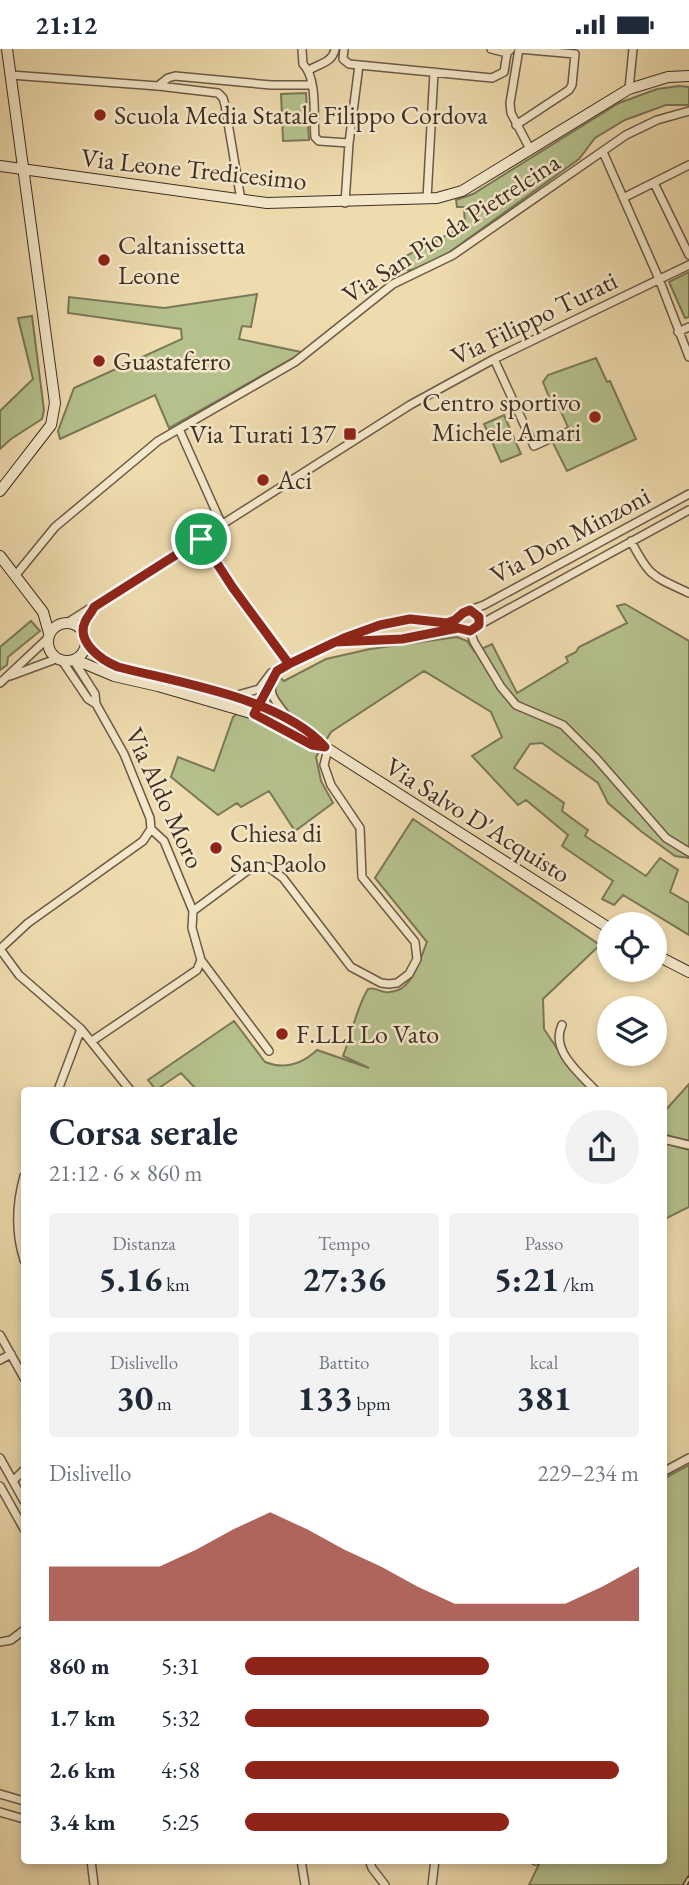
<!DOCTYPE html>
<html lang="it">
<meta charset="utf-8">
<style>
:root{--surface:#fff;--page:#f2f2f3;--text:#1f2937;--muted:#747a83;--accent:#8f2418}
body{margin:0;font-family:"EB Garamond",serif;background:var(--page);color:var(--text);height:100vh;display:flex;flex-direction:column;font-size:26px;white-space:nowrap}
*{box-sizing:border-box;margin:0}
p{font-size:23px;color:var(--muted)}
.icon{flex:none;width:38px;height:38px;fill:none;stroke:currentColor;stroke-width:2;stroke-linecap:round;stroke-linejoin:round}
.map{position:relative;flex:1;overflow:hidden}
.drawer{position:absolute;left:21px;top:1038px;width:646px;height:777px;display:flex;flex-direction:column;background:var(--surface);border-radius:7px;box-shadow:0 4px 10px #0003}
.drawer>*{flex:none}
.fabs{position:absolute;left:597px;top:863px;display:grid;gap:14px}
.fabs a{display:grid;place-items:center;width:70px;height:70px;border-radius:50%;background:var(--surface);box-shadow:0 4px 10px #0003;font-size:35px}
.pin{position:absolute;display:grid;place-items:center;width:60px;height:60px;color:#fff;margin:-30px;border:4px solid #fff;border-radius:50%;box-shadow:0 2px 7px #0007}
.round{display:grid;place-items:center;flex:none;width:74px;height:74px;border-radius:37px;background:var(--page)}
.head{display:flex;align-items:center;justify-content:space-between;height:119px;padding:0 28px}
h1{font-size:38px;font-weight:700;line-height:52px}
.metrics{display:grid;grid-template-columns:repeat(3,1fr);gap:10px;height:119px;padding:7px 28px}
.metrics div{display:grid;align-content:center;border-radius:7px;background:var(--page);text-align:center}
.metrics b{font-size:35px;font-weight:700}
.metrics small{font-size:19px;font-weight:400}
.metrics p{font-size:19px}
.chart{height:196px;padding:14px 28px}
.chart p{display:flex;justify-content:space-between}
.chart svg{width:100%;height:126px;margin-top:7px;fill:var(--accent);opacity:.7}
ul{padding:0 28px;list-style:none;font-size:23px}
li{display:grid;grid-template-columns:112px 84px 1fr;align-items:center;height:52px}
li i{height:18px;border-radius:9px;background:var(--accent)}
.status{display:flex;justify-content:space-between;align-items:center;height:49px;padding:0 35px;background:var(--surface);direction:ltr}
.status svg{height:19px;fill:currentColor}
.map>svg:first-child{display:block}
.green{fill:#b5c18c;stroke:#7a7858;stroke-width:2}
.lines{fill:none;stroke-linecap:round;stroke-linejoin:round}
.street-casing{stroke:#6c5947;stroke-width:10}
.secondary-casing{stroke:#402e25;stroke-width:12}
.street{stroke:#f4e8ca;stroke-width:7}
.secondary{stroke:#f4e8ca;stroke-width:10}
.rail-casing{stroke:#402e25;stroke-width:5}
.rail{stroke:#f4e8ca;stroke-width:2.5;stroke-dasharray:8;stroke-linecap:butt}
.route-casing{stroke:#fff;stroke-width:14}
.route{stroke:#8f2418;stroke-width:9}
.poi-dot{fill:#8f2418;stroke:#f4e8ca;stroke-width:2.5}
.labels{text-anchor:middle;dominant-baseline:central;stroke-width:5;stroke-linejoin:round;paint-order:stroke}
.poi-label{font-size:26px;fill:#402e25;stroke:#f4e8ca;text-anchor:start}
.street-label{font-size:26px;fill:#402e25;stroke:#f4e8ca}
</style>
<div class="status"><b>21:12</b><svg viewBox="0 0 49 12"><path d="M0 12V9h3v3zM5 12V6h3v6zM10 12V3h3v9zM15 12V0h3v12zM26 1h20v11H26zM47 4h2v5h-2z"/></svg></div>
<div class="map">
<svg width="689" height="1836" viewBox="0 0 689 1836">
<rect width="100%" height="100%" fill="#eedbae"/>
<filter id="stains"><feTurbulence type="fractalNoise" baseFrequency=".00286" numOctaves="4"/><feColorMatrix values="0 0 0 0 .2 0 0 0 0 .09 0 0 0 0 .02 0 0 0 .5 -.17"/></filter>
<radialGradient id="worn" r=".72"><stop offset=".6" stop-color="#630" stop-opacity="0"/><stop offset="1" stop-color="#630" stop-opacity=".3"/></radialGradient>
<path class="green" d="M 679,37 L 689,38 L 689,56 L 666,56 L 625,71 L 595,89 L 579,110 L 444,207 C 432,214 405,232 396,212 L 465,177 L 464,158 L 457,158 L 456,151 L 473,145 L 619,54 L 657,40 Z
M 306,44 L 309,91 L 283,92 L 281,45 Z
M 689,223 L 689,268 L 685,269 L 669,233 Z
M 257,245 L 251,278 L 242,277 L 239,290 L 301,303 L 300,305 L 169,379 L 155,346 L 60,390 L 58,382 L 74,339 L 182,290 L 181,280 L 68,264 L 69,248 L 164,259 Z
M 32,267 L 44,361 L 42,370 L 11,390 L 0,400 L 0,362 L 33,330 L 18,269 Z
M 596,309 L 607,333 L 610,332 L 636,390 L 567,422 L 553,394 L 566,388 L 563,381 L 568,378 L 555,349 L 549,348 L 543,333 L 548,326 Z
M 504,366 L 521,405 L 501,413 L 484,375 Z
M 625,555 L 689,592 L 689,809 L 675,807 L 642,783 L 608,754 L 598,734 L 542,694 L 530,695 L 514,719 L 564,754 L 562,762 L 588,781 L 585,787 L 646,827 L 660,809 L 678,821 L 670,843 L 689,854 L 689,886 L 623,846 L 614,856 L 602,850 L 613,832 L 562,797 L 568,786 L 526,751 L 518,756 L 472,707 L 502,688 L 491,663 L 424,622 L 331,683 L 316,708 L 321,732 L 333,754 L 295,782 L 269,742 L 241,758 L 237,754 L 218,766 L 171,728 L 178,708 L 214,722 L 233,668 L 279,628 L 284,632 L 326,610 L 370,600 L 457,588 L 467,592 L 475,603 L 492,595 L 517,644 L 568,613 L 566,608 L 576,603 L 579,598 L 627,574 L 617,557 Z
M 31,572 L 40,582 L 8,608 L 7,616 L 0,621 L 0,598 Z
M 413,770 L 600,896 L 543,950 L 544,980 L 558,1001 L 592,1041 L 197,1041 L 181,1024 L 156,1041 L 148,1031 L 234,972 L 265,1013 C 285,1021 302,1015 317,1001 L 369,1019 L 343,1007 C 352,985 356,959 368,940 C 376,938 378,942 385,943 C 412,946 419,912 427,893 L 375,829 Z
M 689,1035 L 689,1092 L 663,1085 L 663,1064 Z
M 663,1094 L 689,1101 L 689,1158 L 663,1171 Z
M 689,1416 L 689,1836 L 529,1836 L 541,1811 L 663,1811 L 663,1430 Z"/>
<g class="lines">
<g class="street-casing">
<path id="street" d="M 302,0 L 303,15 C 318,30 313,67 315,88 L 319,92 L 349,94 L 345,154
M 344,0 L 343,10 L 349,15 L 492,29 L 504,23 L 507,4
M 491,0 L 507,4 L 511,0
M 519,0 L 510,54 L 511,64 L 530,100
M 309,21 C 319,15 333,13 335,0
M 11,26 L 158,37 L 218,44 L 223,49 L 225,56 L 241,151
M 158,37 L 168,29 L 175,27 L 271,36 L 312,36
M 629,40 L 633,0
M 516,76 L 569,41 L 572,36 L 575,5 L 519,0
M 349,94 L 359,16
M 603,103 L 659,230 L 689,308
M 654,134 L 689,206
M 623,149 L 689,116
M 427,150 L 434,23
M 678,283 L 689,278
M 494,310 L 534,397 L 560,385
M 179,380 L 222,476
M 201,490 L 233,539 L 289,615
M 631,492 C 650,529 653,527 689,544
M 15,527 L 55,478 L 158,392 L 295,313 L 393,235 L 453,206 L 626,86 L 657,71 L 689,62
M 470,561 L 484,556 L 689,445
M459 572a10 10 0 1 1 20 0a10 10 0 1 1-20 0Z
M 67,574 L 410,356 L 494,310 L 689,216
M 479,576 L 689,461
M 83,582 L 85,573 L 94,558
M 470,582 L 474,593 L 501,638 L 516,656 L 563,676 L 596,709 L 666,789 L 689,803
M 340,593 L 402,590 L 453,580 L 464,580
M 74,612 L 95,645 L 96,655 L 124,705 L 150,769 L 151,780 L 164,792 L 193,862 L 192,879 L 201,911 L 269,1002
M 63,613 L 88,650 L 96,655
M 277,622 C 266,644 272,648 286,666
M 10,627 L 56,610
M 0,634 L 47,590
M 234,647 L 259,640 L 271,624 L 344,589 L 380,576 L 410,570 L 447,574 L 460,568
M 257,656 L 270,638
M 193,862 L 247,822 L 258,817 L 268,818 L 283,829 L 351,918 L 381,934 L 389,935 L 397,934 L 409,925 L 417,910 L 415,893 L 362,828 L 360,779 L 331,736 L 324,716 L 328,700
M 0,900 L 28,874 L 143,792 L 151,780
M 0,900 L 19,926 L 81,980 L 130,1041
M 562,976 C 550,1001 579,1024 595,1041
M 92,992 L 197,921 L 201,911
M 58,1041 L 81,980
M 663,1090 L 689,1096
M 24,1127 C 16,1156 15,1183 24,1211
M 0,1286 L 24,1329
M 0,1311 L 11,1305
M 0,1409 L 24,1452
M 663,1423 L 689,1409
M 13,1432 L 24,1421
M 0,1437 L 24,1480
M 0,1593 L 11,1591 L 24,1581
M 0,1745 L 24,1752
M 0,1763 L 24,1770
M 91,1811 L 94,1836
M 301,1811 L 305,1836
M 369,1811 L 372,1819 L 385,1836
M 534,1811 L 536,1812
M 432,1836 L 435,1811"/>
</g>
<g class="secondary-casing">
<path id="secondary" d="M 0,117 L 267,154 L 437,149 L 462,142 L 629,40 L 668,28 L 689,27
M 0,442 L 51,376 L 55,354 L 7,0
M 0,507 L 43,563 L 49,584
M48 593a19 19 0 1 1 38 0a19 19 0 1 1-38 0Z
M 86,594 L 98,607 L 109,614 C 177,640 274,641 325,698 L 609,879
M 76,611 L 114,627 L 158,637 L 254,665 L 312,696 L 325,698
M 654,905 L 689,923"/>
</g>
<use href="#street" class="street"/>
<use href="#secondary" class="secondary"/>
<g class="rail-casing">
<path id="rail" d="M 685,1836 L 689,1829"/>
</g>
<use href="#rail" class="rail"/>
</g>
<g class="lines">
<g class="route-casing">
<path id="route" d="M 201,490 L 94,558 C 92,563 87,568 85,573 C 76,593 101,611 118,618 C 180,634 281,649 325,698 L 312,696 L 254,665 L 277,622 L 289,615 L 344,589 L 380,576 L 410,570 L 447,574 L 455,571 L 463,564 L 470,561 L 479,568 L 479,576 L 470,582 L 458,579 L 402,590 L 335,593 L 289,615 L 233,539 L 201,490"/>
</g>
<use href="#route" class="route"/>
</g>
<g class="poi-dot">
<circle cx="100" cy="66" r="7"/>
<circle cx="104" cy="211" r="7"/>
<circle cx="99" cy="312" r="7"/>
<circle cx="595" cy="368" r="7"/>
<rect x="343" y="378" width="14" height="14" rx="3.5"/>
<circle cx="263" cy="431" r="7"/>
<circle cx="216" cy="799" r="7"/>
<circle cx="282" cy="985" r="7"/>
</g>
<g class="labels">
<g class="poi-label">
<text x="114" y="66">Scuola Media Statale Filippo Cordova</text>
<text x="118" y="196">Caltanissetta<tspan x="118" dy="30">Leone</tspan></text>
<text x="113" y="312">Guastaferro</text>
<text x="581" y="353" text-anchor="end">Centro sportivo<tspan x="581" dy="30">Michele Amari</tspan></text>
<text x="336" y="385" text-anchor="end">Via Turati 137</text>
<text x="277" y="431">Aci</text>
<text x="230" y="784">Chiesa di<tspan x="230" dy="30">San Paolo</tspan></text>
<text x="296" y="985">F.LLI Lo Vato</text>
</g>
<g class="street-label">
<text transform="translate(194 120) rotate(6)">Via Leone Tredicesimo</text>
<text transform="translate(451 179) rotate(-33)">Via San Pio da Pietrelcina</text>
<text transform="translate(534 269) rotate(-26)">Via Filippo Turati</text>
<text transform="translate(570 486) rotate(-28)">Via Don Minzoni</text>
<text transform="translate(165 749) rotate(65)">Via Aldo Moro</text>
<text transform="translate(478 771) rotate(32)">Via Salvo D'Acquisto</text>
</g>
</g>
<rect width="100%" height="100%" filter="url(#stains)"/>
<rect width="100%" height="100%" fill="url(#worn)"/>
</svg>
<div class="fabs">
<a><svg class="icon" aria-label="locate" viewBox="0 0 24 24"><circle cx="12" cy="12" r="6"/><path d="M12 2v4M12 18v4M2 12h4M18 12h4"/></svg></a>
<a><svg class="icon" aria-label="layers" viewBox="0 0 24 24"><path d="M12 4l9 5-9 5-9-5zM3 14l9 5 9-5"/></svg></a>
</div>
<div class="pin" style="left:201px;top:490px;background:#1e9e55"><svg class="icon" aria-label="arrive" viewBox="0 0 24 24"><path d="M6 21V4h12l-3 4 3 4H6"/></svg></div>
<section class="drawer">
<div class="head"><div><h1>Corsa serale</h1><p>21:12 · 6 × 860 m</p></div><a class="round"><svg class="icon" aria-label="share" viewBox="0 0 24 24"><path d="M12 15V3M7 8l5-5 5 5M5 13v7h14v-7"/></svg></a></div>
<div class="metrics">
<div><p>Distanza</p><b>5.16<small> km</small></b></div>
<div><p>Tempo</p><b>27:36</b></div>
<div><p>Passo</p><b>5:21<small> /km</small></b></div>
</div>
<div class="metrics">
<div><p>Dislivello</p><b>30<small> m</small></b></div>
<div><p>Battito</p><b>133<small> bpm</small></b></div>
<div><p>kcal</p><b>381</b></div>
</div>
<div class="chart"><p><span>Dislivello</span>229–234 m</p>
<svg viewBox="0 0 160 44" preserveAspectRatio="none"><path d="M0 44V25L10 25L20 25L30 25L40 19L50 12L60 6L70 12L80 19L90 25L100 32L110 38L120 38L130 38L140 38L150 32L160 25V44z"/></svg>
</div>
<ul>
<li><b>860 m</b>5:31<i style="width:62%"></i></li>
<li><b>1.7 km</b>5:32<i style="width:62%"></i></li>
<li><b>2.6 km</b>4:58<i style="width:95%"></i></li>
<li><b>3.4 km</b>5:25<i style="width:67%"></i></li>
</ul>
</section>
</div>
